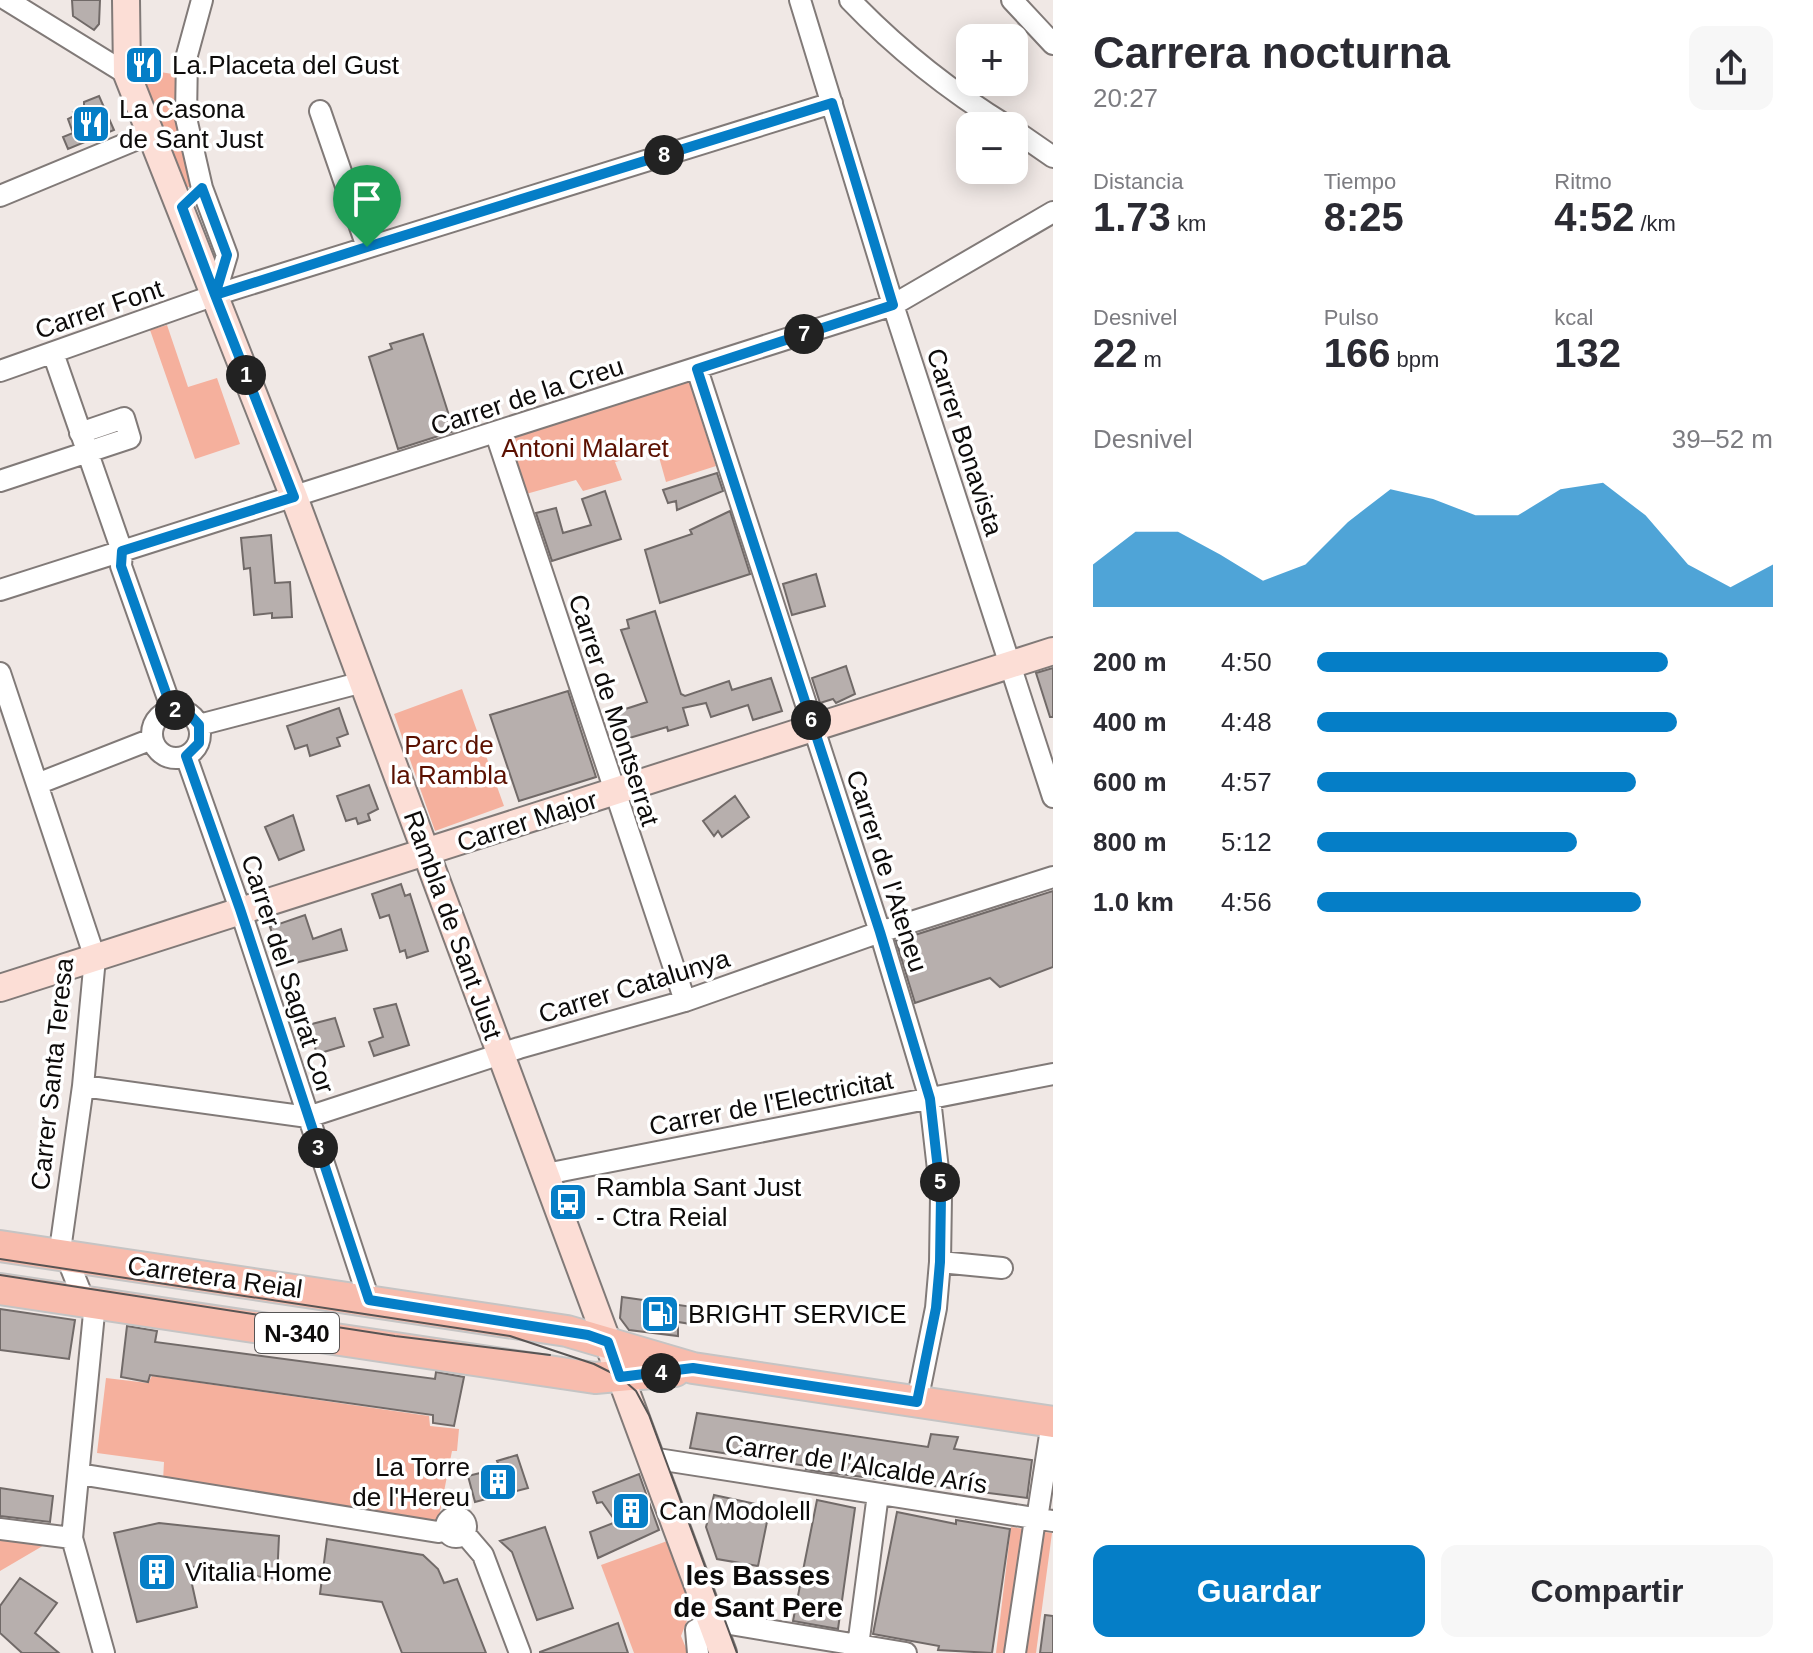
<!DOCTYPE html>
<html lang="es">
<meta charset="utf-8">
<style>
:root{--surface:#fff;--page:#f7f7f7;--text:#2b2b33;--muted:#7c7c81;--accent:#057ec7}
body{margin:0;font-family:Helvetica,sans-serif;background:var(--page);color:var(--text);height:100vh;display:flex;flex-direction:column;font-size:30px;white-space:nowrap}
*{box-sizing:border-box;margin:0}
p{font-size:26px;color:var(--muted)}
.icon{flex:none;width:44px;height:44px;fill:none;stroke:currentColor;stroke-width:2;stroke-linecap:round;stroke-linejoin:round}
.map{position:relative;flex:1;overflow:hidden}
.side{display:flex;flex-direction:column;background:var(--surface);width:760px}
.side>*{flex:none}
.tools{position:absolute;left:956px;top:24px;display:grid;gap:16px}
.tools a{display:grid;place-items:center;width:72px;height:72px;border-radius:16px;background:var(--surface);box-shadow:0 4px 20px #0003;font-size:40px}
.pin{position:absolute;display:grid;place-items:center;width:68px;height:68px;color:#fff;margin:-82px -34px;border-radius:50% 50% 50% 0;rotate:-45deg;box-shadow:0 0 8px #0007}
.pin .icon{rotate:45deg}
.km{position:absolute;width:40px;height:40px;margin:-20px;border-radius:50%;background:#222;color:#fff;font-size:22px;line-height:40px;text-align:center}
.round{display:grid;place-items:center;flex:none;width:84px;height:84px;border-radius:16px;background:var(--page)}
.headline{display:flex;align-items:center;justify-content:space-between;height:136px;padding:0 40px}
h1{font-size:44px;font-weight:600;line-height:60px}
.figures{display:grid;grid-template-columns:repeat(3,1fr);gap:12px;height:136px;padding:8px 40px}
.figures div{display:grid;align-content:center}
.figures b{font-size:40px;font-weight:600}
.figures small{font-size:22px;font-weight:400}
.figures p{font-size:22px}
.chart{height:224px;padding:16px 40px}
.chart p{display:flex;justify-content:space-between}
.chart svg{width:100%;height:144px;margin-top:8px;fill:var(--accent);opacity:.7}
.button{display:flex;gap:16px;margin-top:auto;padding:16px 40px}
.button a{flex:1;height:92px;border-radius:16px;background:var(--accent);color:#fff;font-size:32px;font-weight:600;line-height:92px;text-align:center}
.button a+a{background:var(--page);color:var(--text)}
ul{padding:0 40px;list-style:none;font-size:26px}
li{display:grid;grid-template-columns:128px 96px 1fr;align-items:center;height:60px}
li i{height:20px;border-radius:10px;background:var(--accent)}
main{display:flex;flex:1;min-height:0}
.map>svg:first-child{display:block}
.green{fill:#f5b09d}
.building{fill:#b7afad;stroke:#716a68;stroke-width:2}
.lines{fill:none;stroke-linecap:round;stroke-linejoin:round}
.street-casing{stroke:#817a78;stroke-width:24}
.secondary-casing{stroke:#817a78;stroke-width:30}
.primary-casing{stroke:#c5c4c4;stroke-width:34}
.street{stroke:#fff;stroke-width:20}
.secondary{stroke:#fcded6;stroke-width:26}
.primary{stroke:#f8bcad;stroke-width:30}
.tram{stroke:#585453;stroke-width:2}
.route-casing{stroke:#fff;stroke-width:16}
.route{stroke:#057ec7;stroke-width:10}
.labels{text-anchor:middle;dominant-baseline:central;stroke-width:7;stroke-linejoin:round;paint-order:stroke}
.shield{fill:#fff;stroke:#565454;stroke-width:2}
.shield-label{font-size:24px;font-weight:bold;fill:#0d0b0a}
.poi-label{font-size:26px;fill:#0d0b0a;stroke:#fff;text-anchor:start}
.street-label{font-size:26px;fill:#0d0b0a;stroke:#fff}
.park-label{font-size:26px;fill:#5b1000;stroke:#fff}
.neighbourhood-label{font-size:28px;font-weight:bold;fill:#0d0b0a;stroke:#fff}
</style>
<main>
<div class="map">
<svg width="1053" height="1653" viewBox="0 0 1053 1653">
<rect width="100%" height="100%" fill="#f0e8e5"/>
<path class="green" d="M 135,68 L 179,75 L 194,185 L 181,190 Z
M 167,325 L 188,387 L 217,378 L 240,444 L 195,459 L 150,330 Z
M 689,381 L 716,466 L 666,482 L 657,450 L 615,462 L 622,480 L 583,491 L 576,480 L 526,494 L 505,439 Z
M 462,689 L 504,806 L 435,831 L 394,714 Z
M 152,1376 L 429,1416 L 430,1426 L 459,1429 L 457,1451 L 452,1451 L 438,1522 L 163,1481 L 164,1462 L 97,1453 L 106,1378 L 148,1383 Z
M 1011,1527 L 1052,1533 L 1036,1653 L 996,1653 Z
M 0,1537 L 46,1544 L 0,1571 Z
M 670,1540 L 693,1605 L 681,1636 L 688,1653 L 634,1653 L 601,1565 Z"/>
<path class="building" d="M 72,0 L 100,0 L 99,24 L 94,30 L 73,16 Z
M 99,96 L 114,130 L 68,149 L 63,137 L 73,133 L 68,119 L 74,116 L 73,112 L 84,107 L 84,102 Z
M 423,334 L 454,431 L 398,449 L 369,357 L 392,349 L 390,344 Z
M 717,473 L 723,491 L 677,510 L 676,501 L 668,503 L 663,490 Z
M 605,491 L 621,539 L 552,561 L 536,513 L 556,508 L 563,533 L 591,525 L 582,499 Z
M 730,511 L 750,574 L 660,603 L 645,550 L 692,534 L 690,530 Z
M 271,535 L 275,583 L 290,582 L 292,617 L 272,618 L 272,613 L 254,615 L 250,568 L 244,569 L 241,538 Z
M 816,574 L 825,606 L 792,615 L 783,584 Z
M 655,611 L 681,694 L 685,696 L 729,681 L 732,690 L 771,678 L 782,711 L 753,720 L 748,705 L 711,717 L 706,703 L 683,708 L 688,725 L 668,731 L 667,727 L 619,741 L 610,714 L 647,702 L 621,630 L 629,628 L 627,620 Z
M 846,666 L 855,694 L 836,703 L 833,699 L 820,703 L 812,678 Z
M 1053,668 L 1053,717 L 1050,717 L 1036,673 Z
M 568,691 L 596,777 L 519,801 L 490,715 Z
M 339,708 L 348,734 L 337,738 L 340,746 L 310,756 L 307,745 L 295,749 L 287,726 Z
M 369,785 L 378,809 L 368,814 L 370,820 L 358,824 L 356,818 L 346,821 L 337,796 Z
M 735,796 L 749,817 L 722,837 L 718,831 L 714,836 L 703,821 Z
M 293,815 L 304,850 L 279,860 L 265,827 Z
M 401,884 L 405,896 L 410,894 L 428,951 L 407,958 L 405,950 L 400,952 L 389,915 L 380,918 L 372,894 Z
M 1053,891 L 1053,967 L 1000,987 L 990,978 L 915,1003 L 896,941 Z
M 305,915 L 313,939 L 341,929 L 347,950 L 283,966 L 270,927 Z
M 396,1004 L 409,1045 L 374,1056 L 369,1042 L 383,1037 L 374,1009 Z
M 335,1018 L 344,1046 L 317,1054 L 308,1025 Z
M 622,1297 L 700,1308 L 697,1325 L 678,1322 L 678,1336 L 629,1330 L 620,1318 Z
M 0,1309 L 75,1320 L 69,1359 L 0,1350 Z
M 127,1326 L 157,1331 L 155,1342 L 435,1379 L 436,1372 L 464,1377 L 454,1426 L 433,1423 L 433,1415 L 150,1375 L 148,1382 L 121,1377 Z
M 697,1413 L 928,1447 L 931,1434 L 958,1437 L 954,1449 L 1032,1460 L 1027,1498 L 816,1471 L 806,1469 L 807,1466 L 690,1448 Z
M 517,1455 L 528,1488 L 475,1502 L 468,1476 L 500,1468 L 497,1461 Z
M 639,1474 L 659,1530 L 598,1558 L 590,1532 L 616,1522 L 602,1502 L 597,1503 L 593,1492 Z
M 0,1488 L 53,1496 L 50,1522 L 0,1516 Z
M 714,1495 L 770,1507 L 758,1566 L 717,1559 L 706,1527 Z
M 817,1500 L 855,1508 L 838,1629 L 793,1621 Z
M 897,1512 L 956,1524 L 956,1520 L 1010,1529 L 992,1653 L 938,1650 L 939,1646 L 873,1634 Z
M 159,1523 L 279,1536 L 277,1579 L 188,1566 L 197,1607 L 137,1622 L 114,1533 Z
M 545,1527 L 573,1608 L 537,1620 L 512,1552 L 500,1541 Z
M 327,1539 L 423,1555 L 438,1569 L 444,1583 L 457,1579 L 486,1653 L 402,1653 L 382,1602 L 320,1594 Z
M 20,1578 L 57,1603 L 35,1633 L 59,1653 L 22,1653 L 0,1633 L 0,1606 Z
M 1045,1615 L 1053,1616 L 1053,1653 L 1040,1653 Z
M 618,1623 L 628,1653 L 540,1653 L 540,1652 Z"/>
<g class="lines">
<g class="street-casing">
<path id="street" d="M 7,0 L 127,74
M 202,0 L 187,55 L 186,118 L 202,188 L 227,255 L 215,295
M 800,0 L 895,311 L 1053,797
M 850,0 C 896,48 950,91 1007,126
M 1012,0 L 1053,44
M 320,111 L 367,247
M 1014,130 L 1053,157
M 0,196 L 152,133
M 53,353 L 122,551 L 121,566 L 172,710
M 697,369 L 880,932 L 930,1099 L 941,1196 L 940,1262 L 936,1308 L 917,1402
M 0,371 L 215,295 L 832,103
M 496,434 L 685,1001
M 0,481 L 130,438 L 124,418 L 80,433
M 0,590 L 893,305 L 1053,212
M 0,673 L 95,958 L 83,1086 L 61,1243 L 81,1293 L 95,1303 L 72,1538 L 104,1653
M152 734a24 24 0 1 1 48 0a24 24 0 1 1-48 0Z
M 199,725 L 363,682
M 186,756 L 240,909 L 369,1300
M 37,784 L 152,739
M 83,1086 L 308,1117 L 519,1048 L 685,1001 L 880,932 L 1053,877
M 546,1174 L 1053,1074
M 940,1262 L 1002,1268
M 651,1458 L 1053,1521
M 79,1474 L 438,1532 L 446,1530
M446 1527a10 10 0 1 1 20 0a10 10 0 1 1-20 0Z
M 1037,1519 L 1052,1422
M 0,1529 L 72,1538
M 465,1534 L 483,1555 L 520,1653
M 858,1646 L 878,1494
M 698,1653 L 696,1630 L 712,1621 L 906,1653
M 1015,1653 L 1035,1519"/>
</g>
<g class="secondary-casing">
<path id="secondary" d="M 126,0 L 127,74 L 294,497 L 723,1653
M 0,988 L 1053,651"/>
</g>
<g class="primary-casing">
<path id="primary" d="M 0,1246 L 567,1331 L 693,1368 L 1053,1422
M 0,1289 L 595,1378 L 675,1371"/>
</g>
<use href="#street" class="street"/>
<use href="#secondary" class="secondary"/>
<use href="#primary" class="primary"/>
<path class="tram" d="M 0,1259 L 510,1336 L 594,1364 L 620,1377 L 636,1391 L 649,1415 L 737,1653
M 0,1275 L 395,1336 L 550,1355"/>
</g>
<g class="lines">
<g class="route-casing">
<path id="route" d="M 367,247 L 215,295 L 182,207 L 202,188 L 227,255 L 215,295 L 294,497 L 122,551 L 121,566 L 172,710 L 188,713 L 199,725 L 199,743 L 186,756 L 240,909 L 369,1300 L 588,1335 L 608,1342 L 620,1377 L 693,1368 L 917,1402 L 936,1308 L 940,1262 L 941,1196 L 930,1099 L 880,932 L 697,369 L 893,305 L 832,103 L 367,247"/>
</g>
<use href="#route" class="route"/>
</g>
<defs>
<g id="restaurant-square" transform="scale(2)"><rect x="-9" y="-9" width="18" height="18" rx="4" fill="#057ec7" stroke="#fff"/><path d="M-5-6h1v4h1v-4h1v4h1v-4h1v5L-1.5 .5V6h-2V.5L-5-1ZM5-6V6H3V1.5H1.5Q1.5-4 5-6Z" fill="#fff"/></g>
<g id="bus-square" transform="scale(2)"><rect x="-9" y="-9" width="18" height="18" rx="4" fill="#057ec7" stroke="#fff"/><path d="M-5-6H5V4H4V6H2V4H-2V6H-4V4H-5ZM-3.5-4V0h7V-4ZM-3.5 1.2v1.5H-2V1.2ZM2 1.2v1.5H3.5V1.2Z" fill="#fff"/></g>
<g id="fuel-square" transform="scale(2)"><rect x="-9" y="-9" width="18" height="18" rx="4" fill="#057ec7" stroke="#fff"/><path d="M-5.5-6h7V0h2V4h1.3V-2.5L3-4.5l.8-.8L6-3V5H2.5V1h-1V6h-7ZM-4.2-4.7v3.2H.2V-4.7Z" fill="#fff"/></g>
<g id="building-square" transform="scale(2)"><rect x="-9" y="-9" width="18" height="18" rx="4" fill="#057ec7" stroke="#fff"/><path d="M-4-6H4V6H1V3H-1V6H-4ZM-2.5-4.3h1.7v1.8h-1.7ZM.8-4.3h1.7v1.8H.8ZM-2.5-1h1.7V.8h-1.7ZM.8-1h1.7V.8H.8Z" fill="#fff"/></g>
</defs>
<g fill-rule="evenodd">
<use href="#restaurant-square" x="144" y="65"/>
<use href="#restaurant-square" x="91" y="124"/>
<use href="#bus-square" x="568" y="1202"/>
<use href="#fuel-square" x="660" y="1314"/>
<use href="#building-square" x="498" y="1482"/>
<use href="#building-square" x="631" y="1511"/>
<use href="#building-square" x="157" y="1572"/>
</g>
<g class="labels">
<rect class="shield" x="255" y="1313" width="84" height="40" rx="6"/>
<g class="shield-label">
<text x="297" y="1333">N-340</text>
</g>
<g class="poi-label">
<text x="172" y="65">La.Placeta del Gust</text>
<text x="119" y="109">La Casona<tspan x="119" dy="30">de Sant Just</tspan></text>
<text x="596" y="1187">Rambla Sant Just<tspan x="596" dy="30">- Ctra Reial</tspan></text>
<text x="688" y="1314">BRIGHT SERVICE</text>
<text x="470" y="1467" text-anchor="end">La Torre<tspan x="470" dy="30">de l'Hereu</tspan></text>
<text x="659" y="1511">Can Modolell</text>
<text x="185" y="1572">Vitalia Home</text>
</g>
<g class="street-label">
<text transform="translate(99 309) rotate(-19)">Carrer Font</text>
<text transform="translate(527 396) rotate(-18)">Carrer de la Creu</text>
<text transform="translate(965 442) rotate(72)">Carrer Bonavista</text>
<text transform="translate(614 710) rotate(72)">Carrer de Montserrat</text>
<text transform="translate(527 821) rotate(-18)">Carrer Major</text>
<text transform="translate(887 871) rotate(72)">Carrer de l'Ateneu</text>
<text transform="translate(453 925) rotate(70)">Rambla de Sant Just</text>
<text transform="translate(288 974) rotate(72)">Carrer del Sagrat Cor</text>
<text transform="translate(634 986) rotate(-17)">Carrer Catalunya</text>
<text transform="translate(52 1074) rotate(-84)">Carrer Santa Teresa</text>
<text transform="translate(771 1103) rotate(-11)">Carrer de l'Electricitat</text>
<text transform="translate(215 1277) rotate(8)">Carretera Reial</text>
<text transform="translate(856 1464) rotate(9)">Carrer de l'Alcalde Arís</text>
</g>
<g class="park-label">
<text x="585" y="448">Antoni Malaret</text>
<text x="449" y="745">Parc de<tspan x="449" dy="30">la Rambla</tspan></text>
</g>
<g class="neighbourhood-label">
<text x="758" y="1575">les Basses<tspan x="758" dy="32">de Sant Pere</tspan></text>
</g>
</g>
</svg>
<div class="tools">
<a>+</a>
<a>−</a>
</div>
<div class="pin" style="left:367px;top:247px;background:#1e9e55"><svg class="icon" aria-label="arrive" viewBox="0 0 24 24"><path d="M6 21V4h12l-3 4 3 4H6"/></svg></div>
<b class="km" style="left:246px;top:375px">1</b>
<b class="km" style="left:175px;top:710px">2</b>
<b class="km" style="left:318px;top:1148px">3</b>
<b class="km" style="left:661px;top:1373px">4</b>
<b class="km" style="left:940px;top:1182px">5</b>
<b class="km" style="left:811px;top:720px">6</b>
<b class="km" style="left:804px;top:334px">7</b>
<b class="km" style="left:664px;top:155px">8</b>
</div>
<section class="side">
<div class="headline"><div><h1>Carrera nocturna</h1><p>20:27</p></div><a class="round"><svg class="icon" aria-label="share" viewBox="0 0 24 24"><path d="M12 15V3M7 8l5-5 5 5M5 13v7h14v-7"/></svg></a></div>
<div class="figures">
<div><p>Distancia</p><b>1.73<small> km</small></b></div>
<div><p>Tiempo</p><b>8:25</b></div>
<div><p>Ritmo</p><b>4:52<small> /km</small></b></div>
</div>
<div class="figures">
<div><p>Desnivel</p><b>22<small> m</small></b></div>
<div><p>Pulso</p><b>166<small> bpm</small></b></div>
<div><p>kcal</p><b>132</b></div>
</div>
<div class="chart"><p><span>Desnivel</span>39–52 m</p>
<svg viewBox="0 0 160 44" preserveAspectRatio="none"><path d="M0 44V31L10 21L20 21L30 28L40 36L50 31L60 18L70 8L80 11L90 16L100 16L110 8L120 6L130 16L140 31L150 38L160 31V44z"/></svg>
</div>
<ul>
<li><b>200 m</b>4:50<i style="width:77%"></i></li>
<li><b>400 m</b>4:48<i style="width:79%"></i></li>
<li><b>600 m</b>4:57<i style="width:70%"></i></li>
<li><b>800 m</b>5:12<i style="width:57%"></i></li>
<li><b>1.0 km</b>4:56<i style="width:71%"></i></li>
</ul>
<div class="button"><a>Guardar</a><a>Compartir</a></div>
</section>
</main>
